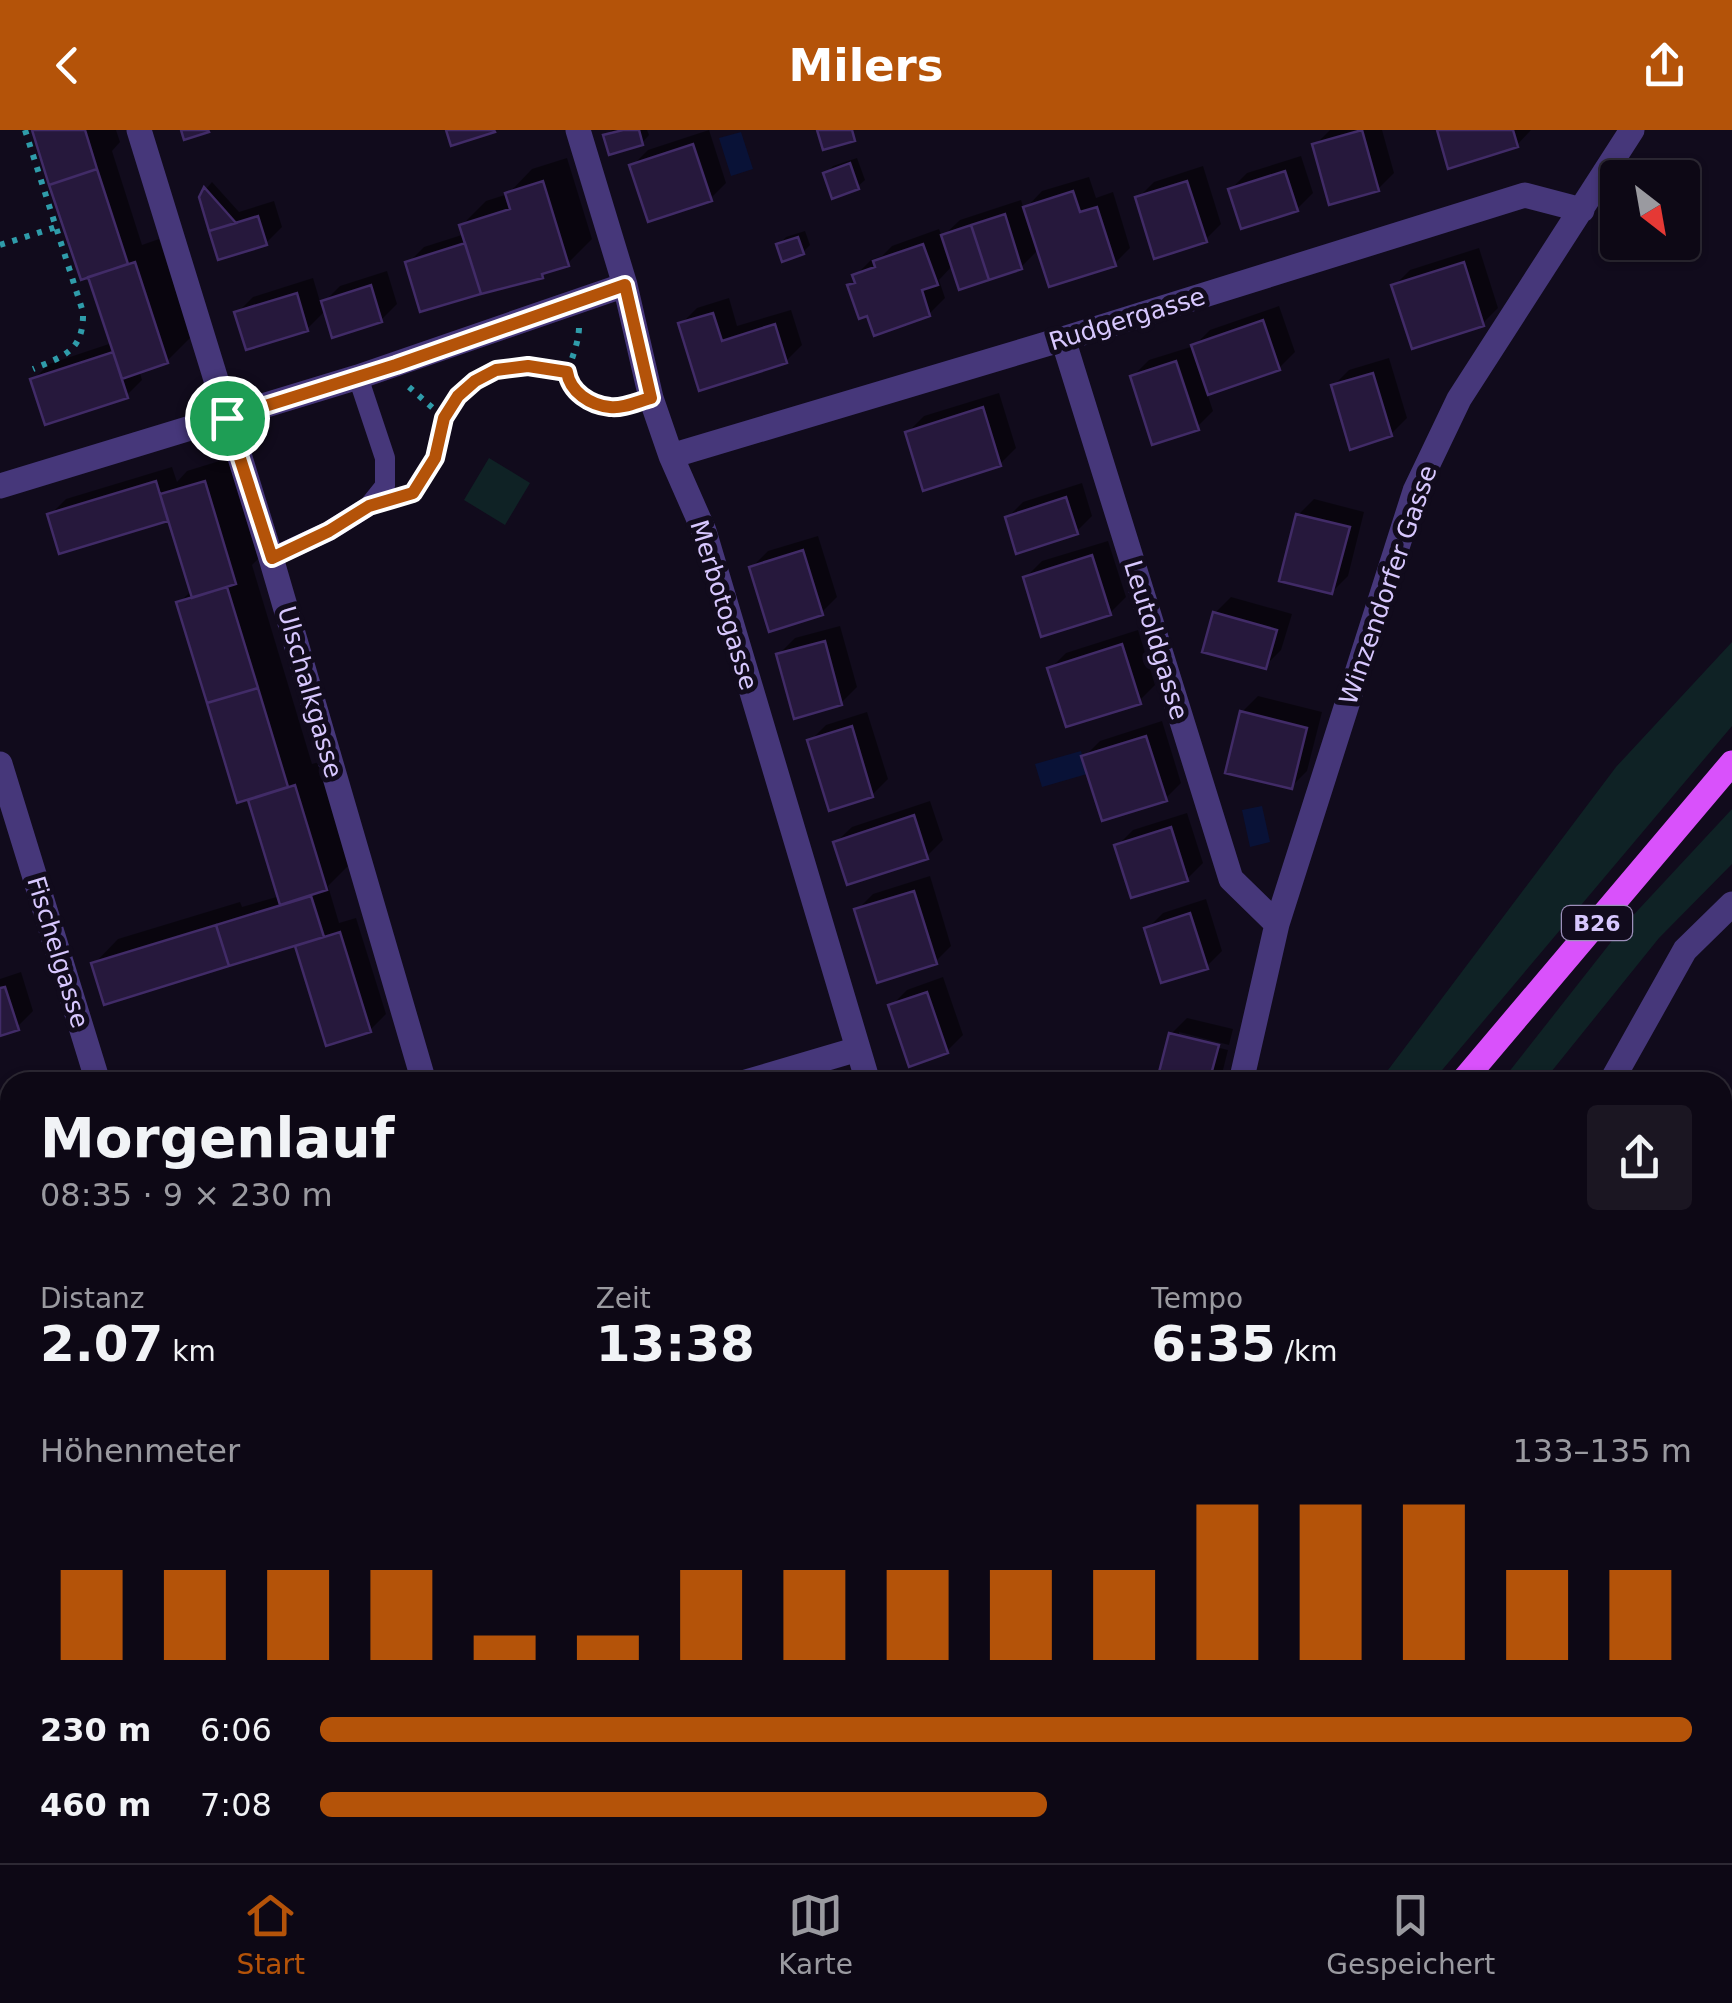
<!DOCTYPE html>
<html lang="de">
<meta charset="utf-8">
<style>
:root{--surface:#0d0815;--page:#1b1622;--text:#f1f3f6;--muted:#9a9aa0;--line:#2d2934;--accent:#b45309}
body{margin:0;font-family:"DejaVu Sans",sans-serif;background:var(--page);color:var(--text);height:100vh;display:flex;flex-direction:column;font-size:38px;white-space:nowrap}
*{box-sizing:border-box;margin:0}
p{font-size:32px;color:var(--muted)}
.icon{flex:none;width:55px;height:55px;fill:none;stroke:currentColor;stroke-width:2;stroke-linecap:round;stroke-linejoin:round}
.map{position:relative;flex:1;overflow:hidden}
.side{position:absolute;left:0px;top:942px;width:1732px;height:792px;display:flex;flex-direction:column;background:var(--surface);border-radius:30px 30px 0 0;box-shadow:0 2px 8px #0004,0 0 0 2px var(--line)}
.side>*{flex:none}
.needle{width:65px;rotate:149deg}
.buttons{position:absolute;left:1600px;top:30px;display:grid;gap:20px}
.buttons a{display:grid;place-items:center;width:100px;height:100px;border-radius:10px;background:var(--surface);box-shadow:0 2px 8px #0004,0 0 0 2px var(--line);font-size:50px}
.pin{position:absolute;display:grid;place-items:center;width:85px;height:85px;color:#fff;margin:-42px;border:5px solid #fff;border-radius:50%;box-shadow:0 2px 10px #0007}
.round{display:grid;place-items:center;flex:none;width:105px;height:105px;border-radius:10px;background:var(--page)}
.overview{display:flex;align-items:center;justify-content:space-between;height:170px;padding:0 40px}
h1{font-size:55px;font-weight:700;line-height:75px}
.stats{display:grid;grid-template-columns:repeat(3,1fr);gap:15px;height:170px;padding:10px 40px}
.stats div{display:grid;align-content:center}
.stats b{font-size:50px;font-weight:700}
.stats small{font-size:28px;font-weight:400}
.stats p{font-size:28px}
.chart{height:280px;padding:20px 40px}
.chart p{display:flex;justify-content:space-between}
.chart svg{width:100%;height:180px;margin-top:10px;stroke:var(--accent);stroke-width:6}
ul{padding:0 40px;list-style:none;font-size:32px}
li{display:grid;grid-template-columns:160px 120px 1fr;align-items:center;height:75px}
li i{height:25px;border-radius:12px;background:var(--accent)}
header{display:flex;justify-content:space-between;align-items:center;height:130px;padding:0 40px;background:var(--accent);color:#fff;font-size:45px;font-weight:700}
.tab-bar{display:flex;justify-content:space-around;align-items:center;height:140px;border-top:2px solid var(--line);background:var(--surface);font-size:28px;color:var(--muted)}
.tab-bar a{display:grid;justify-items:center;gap:5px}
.tab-bar .on{color:var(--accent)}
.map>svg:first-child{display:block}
.green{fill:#0f2225}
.water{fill:#091237}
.shadow{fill:#0007}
.building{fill:#26183c;stroke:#412b67;stroke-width:2.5}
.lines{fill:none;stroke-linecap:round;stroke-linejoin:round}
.path{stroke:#2f9caa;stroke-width:6;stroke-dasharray:5 8;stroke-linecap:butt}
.service{stroke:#46377a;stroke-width:20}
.minor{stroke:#46377a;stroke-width:25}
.primary{stroke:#d951fb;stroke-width:25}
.route-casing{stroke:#fff;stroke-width:20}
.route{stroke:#b45309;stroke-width:12}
.labels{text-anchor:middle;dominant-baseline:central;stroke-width:10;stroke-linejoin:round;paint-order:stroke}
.shield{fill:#110b1c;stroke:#9c8fba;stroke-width:2.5}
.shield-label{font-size:22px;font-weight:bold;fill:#d7c7fe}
.street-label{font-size:25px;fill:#d7c7fe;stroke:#110b1c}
</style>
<header><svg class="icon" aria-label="back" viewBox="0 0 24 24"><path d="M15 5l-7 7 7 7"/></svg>Milers<svg class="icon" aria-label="share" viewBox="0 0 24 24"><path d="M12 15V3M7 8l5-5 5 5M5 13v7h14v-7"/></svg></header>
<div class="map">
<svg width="1732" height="1733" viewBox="0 0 1732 1733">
<rect width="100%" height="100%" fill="#110b1c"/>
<path class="green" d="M 489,328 L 530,353 L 505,395 L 464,370 Z
M 1732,512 L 1732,596 L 1432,952 L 1379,952 L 1616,637 Z
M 1732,679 L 1732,734 L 1659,808 L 1543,952 L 1501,952 L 1626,793 Z
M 843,1725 L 898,1725 L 892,1733 L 836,1733 Z
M 952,1725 L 1094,1725 L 1087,1733 L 946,1733 Z"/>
<path class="water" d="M 741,2 L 753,39 L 731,46 L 719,8 Z
M 1081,621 L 1087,644 L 1042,657 L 1035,634 Z
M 1262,676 L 1270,712 L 1250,717 L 1242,680 Z"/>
<path class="shadow" d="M 34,0 L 116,0 L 120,12 L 112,21 L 142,115 L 159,109 L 191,207 L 167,231 L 139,240 L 142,250 L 126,266 L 33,250 L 49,234 L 112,213 Z
M 612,0 L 647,0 L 649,5 L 642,13 L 606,6 Z
M 709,0 L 726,53 L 710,69 L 632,36 L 648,20 Z
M 1330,0 L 1382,0 L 1394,43 L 1378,59 L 1315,15 Z
M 1439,0 L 1531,0 L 1517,15 Z
M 1301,26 L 1313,63 L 1297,79 L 1231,59 L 1247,43 Z
M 567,28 L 592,109 L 568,133 L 547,140 L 541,146 L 408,133 L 424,117 L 465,104 L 462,95 L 486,71 L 508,64 L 532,39 Z
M 857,28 L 865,50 L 857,57 L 826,43 L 833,36 Z
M 1203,36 L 1221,94 L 1205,110 L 1138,68 L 1154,52 Z
M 1089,47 L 1096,68 L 1113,62 L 1130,118 L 1114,134 L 1039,119 L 1021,137 L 953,135 L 939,150 L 945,168 L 929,184 L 868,183 L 850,156 L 856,149 L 855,146 L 871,130 L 882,126 L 892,116 L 939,99 L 942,107 L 960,90 L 1021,70 L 1024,80 L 1042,61 Z
M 212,52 L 239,82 L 274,71 L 282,97 L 266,113 L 220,127 L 206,59 Z
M 805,101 L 810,115 L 803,122 L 779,115 L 786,107 Z
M 1479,118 L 1498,178 L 1482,194 L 1394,156 L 1410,140 Z
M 387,141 L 397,174 L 381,190 L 326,180 L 307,199 L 237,183 L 253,167 L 313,148 L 321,175 L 340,156 Z
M 729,168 L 737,196 L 791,180 L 802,215 L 786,231 L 700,258 L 681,194 L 697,178 Z
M 1279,176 L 1295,222 L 1279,238 L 1207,263 L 1213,281 L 1197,297 L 1133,246 L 1149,230 L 1194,216 L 1210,200 Z
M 1389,228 L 1407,288 L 1391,304 L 1333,256 L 1349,240 Z
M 999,263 L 1016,318 L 1000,334 L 908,302 L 924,286 Z
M 229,328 L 259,428 L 252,435 L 312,634 L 319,632 L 350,734 L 328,756 L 339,793 L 356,788 L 386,884 L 370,900 L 327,913 L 297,813 L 94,834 L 118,809 L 240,772 L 242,777 L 280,766 L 249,667 L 179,473 L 192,460 L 170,386 L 167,388 L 50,385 L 66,369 L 172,337 L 177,352 L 187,341 Z
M 1082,353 L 1092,386 L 1076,402 L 1007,388 L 1023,372 Z
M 1314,369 L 1364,382 L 1348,446 L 1332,462 L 1298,385 Z
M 818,406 L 837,467 L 821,483 L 752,437 L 768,421 Z
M 1108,411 L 1126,467 L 1110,483 L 1026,447 L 1042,431 Z
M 1231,467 L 1292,484 L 1281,520 L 1265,536 L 1215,483 Z
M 840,496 L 857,557 L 841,573 L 779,524 L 795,508 Z
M 1138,500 L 1155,555 L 1139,571 L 1050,539 L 1066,523 Z
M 1258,566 L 1322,582 L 1307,641 L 1291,657 L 1242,582 Z
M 867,582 L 888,649 L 872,665 L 810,611 L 826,595 Z
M 1162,591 L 1181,653 L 1165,669 L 1084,627 L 1100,611 Z
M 930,671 L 943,710 L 927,726 L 836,712 L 852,697 Z
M 1187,683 L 1203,733 L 1187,749 L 1117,716 L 1133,700 Z
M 930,746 L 951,816 L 935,832 L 857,780 L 873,764 Z
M 1206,769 L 1222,821 L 1206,837 L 1147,799 L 1163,783 Z
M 21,842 L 33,881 L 17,897 L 0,903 L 0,849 Z
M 943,847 L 963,905 L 947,921 L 891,876 L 907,860 Z
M 1187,888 L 1233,899 L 1229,915 L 1179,902 L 1179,908 L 1228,920 L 1222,944 L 1213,952 L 1176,952 L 1160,949 L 1171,904 Z
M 968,942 L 972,952 L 936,952 Z
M 1732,1144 L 1732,1335 L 1722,1354 L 1722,1163 Z
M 10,1396 L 10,1519 L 0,1522 L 0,1399 Z
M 1729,1539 L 1732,1539 L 1732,1733 L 1699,1733 L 1698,1725 L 1679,1725 L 1722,1725 L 1722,1546 Z
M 69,1725 L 111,1725 L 114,1733 L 60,1733 Z
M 242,1725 L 307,1725 L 309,1733 L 245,1733 Z
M 395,1725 L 447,1725 L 449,1733 L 387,1733 Z
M 565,1725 L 647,1725 L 639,1733 L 557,1733 Z
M 1169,1725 L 1251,1725 L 1256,1729 L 1252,1733 L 1161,1733 Z
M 1282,1725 L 1306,1725 L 1315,1733 L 1274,1733 Z
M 1429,1725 L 1496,1725 L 1492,1729 L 1495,1733 L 1425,1733 Z
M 1624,1725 L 1669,1725 L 1678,1733 L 1617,1733 Z"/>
<path class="building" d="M 32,0 L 85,0 L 97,39 L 49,55 Z
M 181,0 L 208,0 L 209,2 L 184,10 Z
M 446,0 L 494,0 L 495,2 L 451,16 Z
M 623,0 L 639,0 L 643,15 L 609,25 L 603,5 Z
M 817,0 L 852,0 L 855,11 L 823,20 Z
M 1362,0 L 1379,61 L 1329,75 L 1312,14 Z
M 1437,0 L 1513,0 L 1518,17 L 1448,39 Z
M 693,14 L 712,71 L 648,92 L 629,35 Z
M 850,33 L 859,59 L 832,69 L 823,43 Z
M 97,39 L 128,134 L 81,150 L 49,55 Z
M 1285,41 L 1298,81 L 1241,99 L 1228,59 Z
M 543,51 L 569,136 L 542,144 L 543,148 L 481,164 L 459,95 L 510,79 L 505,63 Z
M 1187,51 L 1207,112 L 1154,129 L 1135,67 Z
M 204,57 L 236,93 L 209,101 L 199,67 Z
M 1073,61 L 1080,82 L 1097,77 L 1116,136 L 1049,157 L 1023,77 Z
M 1005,84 L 1022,139 L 989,150 L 971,95 Z
M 258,86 L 267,115 L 218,130 L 209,101 Z
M 971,95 L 989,150 L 959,160 L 941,105 Z
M 798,107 L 804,124 L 782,132 L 776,114 Z
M 465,113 L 481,164 L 420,182 L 405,132 Z
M 923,114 L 938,155 L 922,160 L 930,186 L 874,206 L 867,186 L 859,189 L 847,155 L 855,153 L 852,145 L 875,137 L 873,131 Z
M 135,132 L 168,233 L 122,249 L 88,147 Z
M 1464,132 L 1484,196 L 1412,219 L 1391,155 Z
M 371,155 L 382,192 L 332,208 L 321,171 Z
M 297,163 L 308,201 L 246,220 L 234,182 Z
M 713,183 L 722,211 L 775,194 L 787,233 L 699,261 L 678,193 Z
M 1263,190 L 1280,240 L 1208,265 L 1191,215 Z
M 113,222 L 128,268 L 45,295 L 30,249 Z
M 1176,231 L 1199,300 L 1152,315 L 1130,246 Z
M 1373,243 L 1392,306 L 1350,320 L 1331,255 Z
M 983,277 L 1001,336 L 923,361 L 905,302 Z
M 156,351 L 168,391 L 59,424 L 47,384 Z
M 205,351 L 236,454 L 192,468 L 160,364 Z
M 1066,367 L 1078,404 L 1016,424 L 1005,387 Z
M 1296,384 L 1350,397 L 1332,464 L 1279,451 Z
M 803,420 L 823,485 L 769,502 L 749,437 Z
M 1092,425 L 1111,485 L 1041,507 L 1023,447 Z
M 227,457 L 258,558 L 207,573 L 176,472 Z
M 1213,482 L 1277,500 L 1266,539 L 1202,522 Z
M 825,511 L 842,575 L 794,589 L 776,524 Z
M 1122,514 L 1141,574 L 1066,597 L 1047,538 Z
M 258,558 L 288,657 L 237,673 L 207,573 Z
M 1240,581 L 1307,598 L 1292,659 L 1225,643 Z
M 852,596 L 873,667 L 829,681 L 807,610 Z
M 1146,606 L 1167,671 L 1102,691 L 1081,626 Z
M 295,655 L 327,760 L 280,775 L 248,670 Z
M 914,685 L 928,729 L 847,755 L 833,712 Z
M 1171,697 L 1188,751 L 1131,768 L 1114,715 Z
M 914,761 L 937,834 L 877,853 L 854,779 Z
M 311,766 L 324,807 L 229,836 L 216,795 Z
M 1190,783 L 1208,839 L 1161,853 L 1144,798 Z
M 216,795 L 229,836 L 104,875 L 91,833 Z
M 340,802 L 371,902 L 326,916 L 295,816 Z
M 5,857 L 19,900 L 0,906 L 0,858 Z
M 927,862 L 948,923 L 909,937 L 888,875 Z
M 1169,903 L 1219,915 L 1209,952 L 1157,950 Z
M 1732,1138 L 1732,1337 L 1722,1333 L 1722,1157 Z
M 0,1423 L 10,1455 L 10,1521 L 0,1524 Z
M 1732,1561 L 1732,1716 L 1722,1680 L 1722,1563 Z
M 10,1580 L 10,1609 L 2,1582 Z
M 1722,1680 L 1732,1716 L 1722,1720 Z
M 1732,1718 L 1732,1733 L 1697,1733 L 1696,1728 L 1722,1725 L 1722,1720 Z
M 240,1725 L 287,1725 L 289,1733 L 242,1733 Z
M 416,1725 L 426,1725 L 429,1733 L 392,1733 Z
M 588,1725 L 628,1725 L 630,1733 L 563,1733 Z
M 1166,1725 L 1218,1725 L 1227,1733 L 1160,1733 Z
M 1425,1725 L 1449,1725 L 1458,1733 L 1422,1733 Z
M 1529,1725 L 1552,1725 L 1545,1733 L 1538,1733 Z
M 1621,1725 L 1637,1725 L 1645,1733 L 1613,1733 Z
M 1675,1725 L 1705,1725 L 1683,1732 Z"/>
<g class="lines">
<path class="path" d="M 25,0 L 83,182 C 84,221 64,226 33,239
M 0,115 L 56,97
M 579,198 C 578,231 548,255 594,271 C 606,276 612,278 625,275
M 409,257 L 444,288
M 409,364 L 413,363 L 435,328 L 444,288 L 457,266 L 475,251 L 496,241 L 528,236 L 567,242"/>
<path class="service" d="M 271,428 L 329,401 L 369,376 L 385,356 L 385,328 L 358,247"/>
<path class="minor" d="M 139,0 L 271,428 L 424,952
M 578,0 L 625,155 L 651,268 L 671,326 L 704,401 L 868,952
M 1063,209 L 1231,749 L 1277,794
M 671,326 L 1063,209 L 1525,65 L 1582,80
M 0,356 L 358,247 L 625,155
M 0,634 L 98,952
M 746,952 L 858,919
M 1241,952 L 1277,794 L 1415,361 L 1459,269 L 1632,0
M 1611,952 L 1685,820 L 1732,774
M 0,1178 L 10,1175
M 0,1700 L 11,1733
M 333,1725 L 335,1733
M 654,1725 L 657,1733
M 811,1733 L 818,1725
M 1115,1733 L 1122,1725"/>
<path class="primary" d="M 1462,952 L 1732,633
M 919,1733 L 924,1725"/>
</g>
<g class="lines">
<g class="route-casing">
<path id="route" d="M 625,155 L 651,268 C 639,271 622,279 610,277 C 590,275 570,262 567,242 L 528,236 L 496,240 L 475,251 L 458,266 L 444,288 L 435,328 L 413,363 L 369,376 L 329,401 L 272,428 L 227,288 L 396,235 Z"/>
</g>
<use href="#route" class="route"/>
</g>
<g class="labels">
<rect class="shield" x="1562" y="776" width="70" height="34" rx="8"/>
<g class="shield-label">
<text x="1597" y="793">B26</text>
</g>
<g class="street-label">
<text transform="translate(1127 189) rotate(-17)">Rudgergasse</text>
<text transform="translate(1388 455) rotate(-71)">Winzendorfer Gasse</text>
<text transform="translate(724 475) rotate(73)">Merbotogasse</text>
<text transform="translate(1156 510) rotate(73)">Leutoldgasse</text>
<text transform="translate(310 562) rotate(74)">Ulschalkgasse</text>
<text transform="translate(58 822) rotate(73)">Fischelgasse</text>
</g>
</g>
</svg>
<div class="buttons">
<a><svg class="needle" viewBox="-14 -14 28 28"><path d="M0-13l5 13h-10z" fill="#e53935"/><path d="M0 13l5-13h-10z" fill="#9a9aa0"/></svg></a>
</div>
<div class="pin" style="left:227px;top:288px;background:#1e9e55"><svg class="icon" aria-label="arrive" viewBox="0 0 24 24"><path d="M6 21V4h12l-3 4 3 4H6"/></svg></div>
<section class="side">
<div class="overview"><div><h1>Morgenlauf</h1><p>08:35 · 9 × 230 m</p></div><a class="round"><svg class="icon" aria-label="share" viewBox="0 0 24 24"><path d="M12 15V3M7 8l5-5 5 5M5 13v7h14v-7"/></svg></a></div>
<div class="stats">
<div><p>Distanz</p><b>2.07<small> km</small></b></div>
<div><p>Zeit</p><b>13:38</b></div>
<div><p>Tempo</p><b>6:35<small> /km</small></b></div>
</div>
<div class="chart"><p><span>Höhenmeter</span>133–135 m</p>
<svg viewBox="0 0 160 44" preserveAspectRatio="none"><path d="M5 44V22M15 44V22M25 44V22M35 44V22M45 44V38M55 44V38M65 44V22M75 44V22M85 44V22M95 44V22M105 44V22M115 44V6M125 44V6M135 44V6M145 44V22M155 44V22"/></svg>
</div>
<ul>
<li><b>230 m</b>6:06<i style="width:100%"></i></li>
<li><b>460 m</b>7:08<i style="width:53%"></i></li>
</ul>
</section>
</div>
<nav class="tab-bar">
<a class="on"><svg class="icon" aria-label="home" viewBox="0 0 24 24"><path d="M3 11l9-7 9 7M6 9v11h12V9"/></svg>Start</a>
<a><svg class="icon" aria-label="map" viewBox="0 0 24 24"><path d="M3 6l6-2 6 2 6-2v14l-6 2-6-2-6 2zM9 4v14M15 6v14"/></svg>Karte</a>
<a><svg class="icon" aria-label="saved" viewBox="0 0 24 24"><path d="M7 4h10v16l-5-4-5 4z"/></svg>Gespeichert</a>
</nav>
